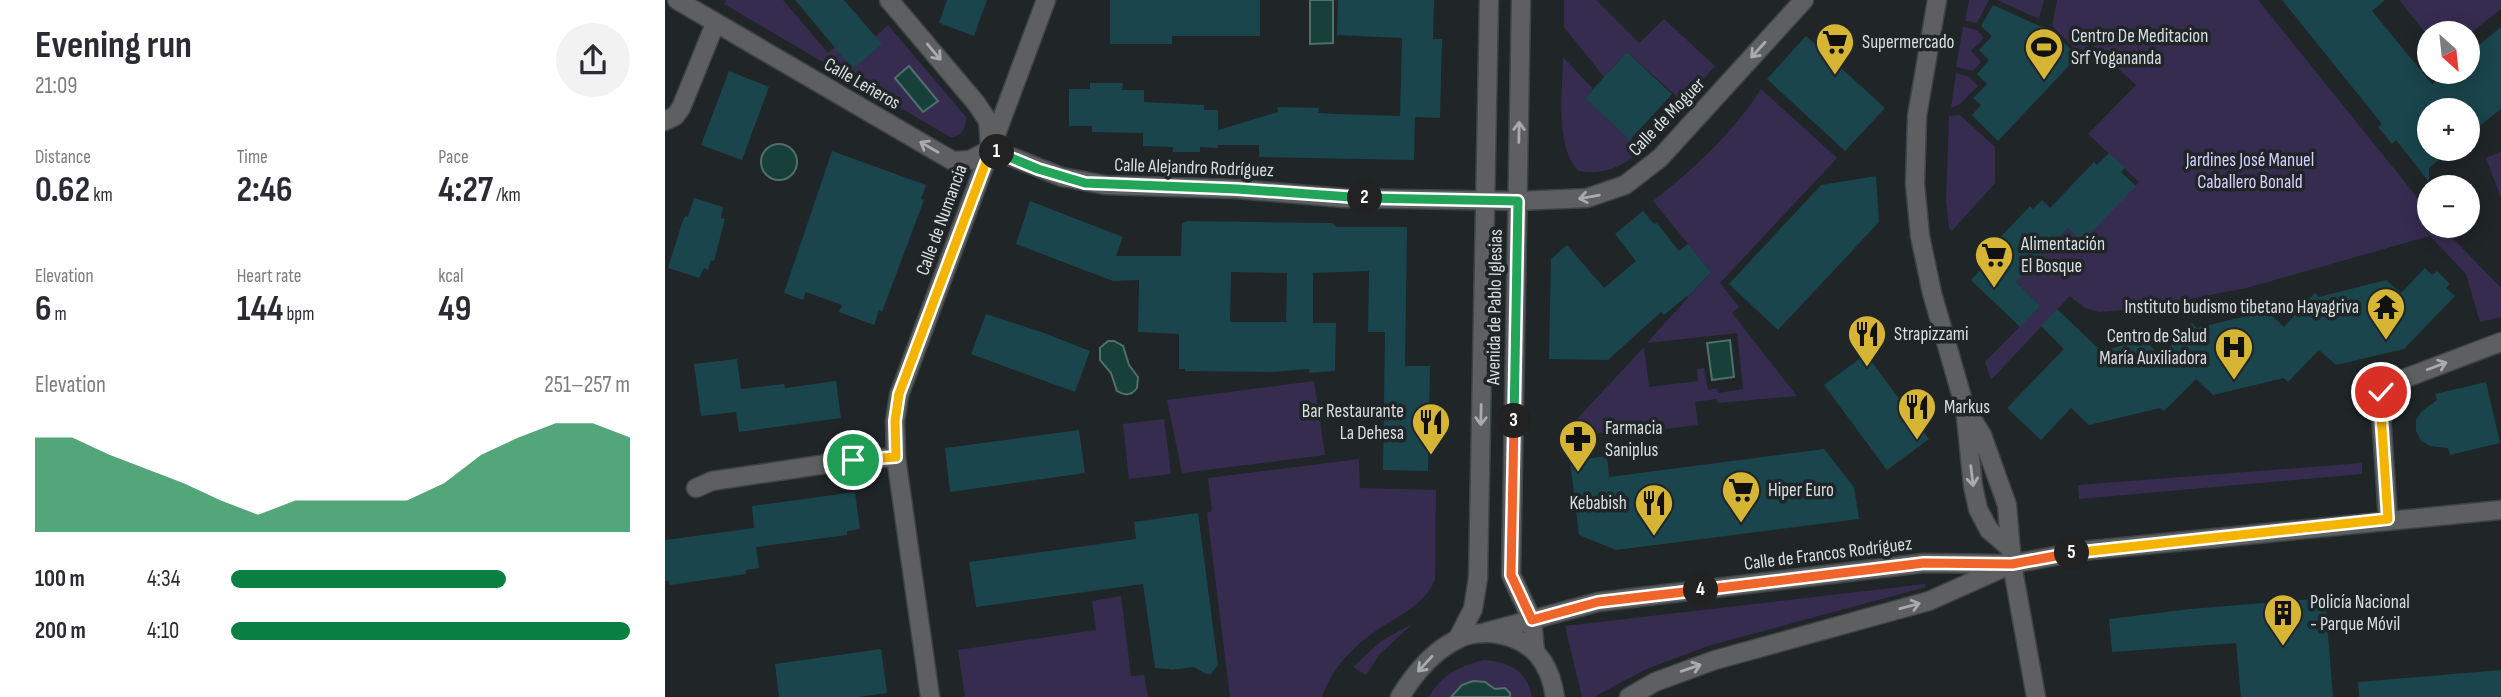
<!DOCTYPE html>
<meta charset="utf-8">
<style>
:root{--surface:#fff;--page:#f2f2f3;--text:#2b2b33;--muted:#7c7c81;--accent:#0b8043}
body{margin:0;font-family:"Sofia Sans Condensed",sans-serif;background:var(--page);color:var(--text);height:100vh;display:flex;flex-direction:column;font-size:26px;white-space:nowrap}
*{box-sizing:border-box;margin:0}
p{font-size:23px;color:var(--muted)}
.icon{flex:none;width:38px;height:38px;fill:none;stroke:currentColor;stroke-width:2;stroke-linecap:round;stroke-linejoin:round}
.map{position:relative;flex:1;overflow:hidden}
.sheet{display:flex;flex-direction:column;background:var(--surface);width:665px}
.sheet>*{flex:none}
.needle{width:46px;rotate:153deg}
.controls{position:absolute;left:1752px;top:21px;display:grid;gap:14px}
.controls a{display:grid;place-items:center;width:63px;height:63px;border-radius:50%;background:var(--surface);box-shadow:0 4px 18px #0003;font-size:35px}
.pin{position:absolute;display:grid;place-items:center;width:60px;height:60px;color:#fff;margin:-30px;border:4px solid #fff;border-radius:50%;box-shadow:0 2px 7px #0007}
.km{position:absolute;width:35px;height:35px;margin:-18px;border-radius:50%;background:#222;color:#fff;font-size:19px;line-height:35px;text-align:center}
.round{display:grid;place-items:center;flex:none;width:74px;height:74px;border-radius:37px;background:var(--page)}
.head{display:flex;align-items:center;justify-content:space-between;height:119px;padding:0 35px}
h1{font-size:38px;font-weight:700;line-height:52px}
.metrics{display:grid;grid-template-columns:repeat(3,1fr);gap:10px;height:119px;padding:7px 35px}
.metrics div{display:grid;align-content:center}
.metrics b{font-size:35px;font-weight:700}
.metrics small{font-size:19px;font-weight:400}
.metrics p{font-size:19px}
.chart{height:196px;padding:14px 35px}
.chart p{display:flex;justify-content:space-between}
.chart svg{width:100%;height:126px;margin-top:7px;fill:var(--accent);opacity:.7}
ul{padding:0 35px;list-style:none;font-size:23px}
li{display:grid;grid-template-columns:112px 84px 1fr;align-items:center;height:52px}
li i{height:18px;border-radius:9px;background:var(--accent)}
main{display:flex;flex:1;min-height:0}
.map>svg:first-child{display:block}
.green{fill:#362c50}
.water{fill:#164039;stroke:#516f6b;stroke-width:2}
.building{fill:#1a454c;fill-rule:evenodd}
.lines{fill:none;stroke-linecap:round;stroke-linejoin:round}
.minor-casing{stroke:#3e4345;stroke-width:21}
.tertiary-casing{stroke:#3e4345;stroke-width:21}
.minor{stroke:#5d5f61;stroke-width:18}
.tertiary{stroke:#5d5f61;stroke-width:18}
.oneway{stroke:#a9abad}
.split-1-casing{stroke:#fff;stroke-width:14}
.split-2-casing{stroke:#fff;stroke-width:14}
.split-3-casing{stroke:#fff;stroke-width:14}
.split-4-casing{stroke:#fff;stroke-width:14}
.split-5-casing{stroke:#fff;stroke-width:14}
.split-6-casing{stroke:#fff;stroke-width:14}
.split-1{stroke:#f5b400;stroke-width:9}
.split-2{stroke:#22a559;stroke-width:9}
.split-3{stroke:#22a559;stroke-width:9}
.split-4{stroke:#f0652b;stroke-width:9}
.split-5{stroke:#f0652b;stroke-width:9}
.split-6{stroke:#f5b400;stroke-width:9}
.labels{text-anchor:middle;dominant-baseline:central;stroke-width:7;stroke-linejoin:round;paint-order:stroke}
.poi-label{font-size:19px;fill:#dbdee0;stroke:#202528;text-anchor:start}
.street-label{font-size:19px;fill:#dbdee0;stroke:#202528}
.park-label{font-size:19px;fill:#d9cfff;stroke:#202528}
</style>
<main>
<section class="sheet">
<div class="head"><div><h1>Evening run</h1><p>21:09</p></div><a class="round"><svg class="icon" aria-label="share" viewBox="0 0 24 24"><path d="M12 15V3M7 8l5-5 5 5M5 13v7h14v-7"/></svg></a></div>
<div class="metrics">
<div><p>Distance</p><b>0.62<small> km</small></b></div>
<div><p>Time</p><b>2:46</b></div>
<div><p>Pace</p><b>4:27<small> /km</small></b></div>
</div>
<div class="metrics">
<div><p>Elevation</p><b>6<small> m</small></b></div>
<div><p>Heart rate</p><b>144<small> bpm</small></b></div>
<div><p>kcal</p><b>49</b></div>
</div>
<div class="chart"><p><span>Elevation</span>251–257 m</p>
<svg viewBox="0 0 160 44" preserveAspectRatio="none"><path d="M0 44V11L10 11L20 17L30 22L40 27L50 33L60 38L70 33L80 33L90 33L100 33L110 27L120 17L130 11L140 6L150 6L160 11V44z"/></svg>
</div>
<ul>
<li><b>100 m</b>4:34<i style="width:69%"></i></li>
<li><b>200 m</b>4:10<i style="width:100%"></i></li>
</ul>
</section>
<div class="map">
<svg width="1836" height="697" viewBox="0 0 1836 697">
<rect width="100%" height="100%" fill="#202528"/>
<path class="green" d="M 62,0 L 118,0 L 163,53 L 170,47 L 188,68 L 216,45 L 210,37 L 223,25 L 301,117 C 301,127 298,137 285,137 L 59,4 Z
M 899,0 L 931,0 L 974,43 L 999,19 L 1050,66 L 1018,102 L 962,52 L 939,77 L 899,27 Z
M 1304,0 L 1324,0 L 1312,23 L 1300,21 Z
M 1332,0 L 1379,0 L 1374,19 Z
M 1392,0 L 1593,0 L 1764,212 L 1764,226 L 1776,226 L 1836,288 L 1836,317 L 1815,322 L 1801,274 L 1765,236 L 1581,288 L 1474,309 L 1434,312 L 1420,308 L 1405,296 L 1326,380 L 1320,362 L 1375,306 L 1351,282 L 1403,228 L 1417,241 L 1474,182 L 1423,134 L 1471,85 L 1425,43 L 1415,54 L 1387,26 Z
M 1734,0 L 1836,0 L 1836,9 L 1803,35 L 1802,33 L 1764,33 L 1764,37 Z
M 1298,27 L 1312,30 L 1319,38 L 1306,51 L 1316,62 L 1308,71 L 1291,67 Z
M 898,57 L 928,89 L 920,98 L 976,148 C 961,166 938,176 914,171 C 889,147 898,90 898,57 Z
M 1291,73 L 1304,77 L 1313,86 L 1295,104 L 1286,108 Z
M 1096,89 L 1172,158 L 1055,283 L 1074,307 L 1067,313 L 1132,396 L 1053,403 L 1051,399 L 1030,402 L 1033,425 L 959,434 L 958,430 L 906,437 L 896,436 L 979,347 L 984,387 L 1033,381 L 1032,369 L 1039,368 L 1043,390 L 1052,388 L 1053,393 L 1078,389 L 1072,333 L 982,343 L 1046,272 L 988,201 C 1029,169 1068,133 1096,89 Z
M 1295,115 L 1330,147 L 1330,183 L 1287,231 L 1284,228 L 1281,200 L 1284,116 Z
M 1836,152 L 1836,198 L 1821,158 Z
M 649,381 L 660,455 L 517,473 L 502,400 Z
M 499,419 L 506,474 L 464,479 L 458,424 Z
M 694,459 L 695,488 L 771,490 L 770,580 C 758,607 730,617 708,633 C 685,649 666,671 657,697 L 565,697 L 542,513 L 547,511 L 543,478 Z
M 1697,463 L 1697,474 L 1414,499 L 1413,485 Z
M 1260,584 L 1261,587 L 1043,646 L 979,670 L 929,697 L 917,697 L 900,626 Z
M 456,596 L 466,676 L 479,675 L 483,697 L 300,697 L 293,650 L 431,630 L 427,601 Z
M 747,624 L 714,655 L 701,675 L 688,667 L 716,641 Z
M 819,660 C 844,662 862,670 867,697 L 764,697 C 776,675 795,666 819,660 Z"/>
<path class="water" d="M 645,0 L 668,0 L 668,43 L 645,44 Z
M 244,66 L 273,101 L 258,112 L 230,78 Z
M96 162a18 18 0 1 1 36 0a18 18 0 1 1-36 0Z
M 1065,340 L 1069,377 L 1047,380 L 1042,343 Z
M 443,341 L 449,341 L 458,346 L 464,365 L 473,377 L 472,388 C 467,395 460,396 452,391 L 446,373 L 435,360 L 435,348 Z
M 808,681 L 820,682 L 830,689 L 840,688 L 845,693 L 845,697 L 786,697 L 797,685 Z"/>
<path class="building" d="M 130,0 L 179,0 L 217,44 L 188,69 Z
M 282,0 L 322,0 L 309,36 L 274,23 Z
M 445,0 L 595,0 L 595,36 L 507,36 L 507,44 L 445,44 Z
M 673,0 L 769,0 L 768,39 L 777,39 L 775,118 L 750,117 L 749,160 L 594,157 L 594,145 L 553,145 L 553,148 L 535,147 L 535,152 L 508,152 L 508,147 L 478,146 L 478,133 L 427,132 L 427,126 L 404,126 L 404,89 L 425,89 L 425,83 L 458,83 L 457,90 L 479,90 L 479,102 L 539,105 L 539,110 L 553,110 L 553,130 L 613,112 L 612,107 L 654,108 L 653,113 L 671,114 L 735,116 L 737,38 L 672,35 Z
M 1617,0 L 1720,0 L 1707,11 L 1767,84 L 1782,72 L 1802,72 L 1802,55 L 1836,27 L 1836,109 L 1802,136 L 1802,110 L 1764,110 L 1764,149 L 1787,149 L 1764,168 L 1764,182 L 1731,140 L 1727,144 L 1713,127 L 1717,124 Z
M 1328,5 L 1386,31 L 1413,56 L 1333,141 L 1307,115 L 1316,105 L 1308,98 L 1322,84 L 1312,74 L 1324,60 L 1314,50 L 1327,36 L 1316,26 Z
M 1141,36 L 1220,108 L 1180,151 L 1102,79 Z
M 962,52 L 1007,94 L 965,140 L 920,98 Z
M 64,71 L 104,87 L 77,160 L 36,145 Z
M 167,151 L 261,185 L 256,199 L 259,200 L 217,312 L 214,310 L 209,325 L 174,312 L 177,305 L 141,292 L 138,300 L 119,293 Z
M 1444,153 L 1460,168 L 1456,172 L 1471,186 L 1417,242 L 1403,228 L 1351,282 L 1375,306 L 1355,327 L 1306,280 L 1321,264 L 1318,260 L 1330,248 L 1328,245 L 1365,206 L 1368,209 L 1377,200 L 1385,208 L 1429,162 L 1432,165 Z
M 1211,176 L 1214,222 L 1113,330 L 1064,284 L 1156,185 Z
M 29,198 L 58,207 L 56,218 L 60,219 L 49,261 L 46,260 L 43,270 L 39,268 L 34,278 L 3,268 L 17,223 L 20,216 L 23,217 Z
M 365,201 L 458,237 L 451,256 L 516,256 L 517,223 L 522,221 L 667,223 L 672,227 L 742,227 L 740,366 L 765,366 L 763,471 L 718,470 L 720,332 L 703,332 L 704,271 L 648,273 L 648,323 L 671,323 L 670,371 L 645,373 L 644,369 L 606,372 L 520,371 L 520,369 L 514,369 L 514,334 L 473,332 L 474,280 L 448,281 L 351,244 ZM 566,272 L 622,273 L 621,322 L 565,322 Z
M 978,211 L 989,224 L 992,223 L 1014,251 L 1023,244 L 1046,272 L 1023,297 L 1022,296 L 999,315 L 996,312 L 943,360 L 884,359 L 886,259 L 902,245 L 939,288 L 971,261 L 950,234 Z
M 1760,268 L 1767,275 L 1772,271 L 1785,284 L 1781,288 L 1790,296 L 1739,349 L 1671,365 L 1654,350 L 1623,382 L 1619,378 L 1548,395 L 1531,379 L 1499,411 L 1495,408 L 1424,425 L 1406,408 L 1376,440 L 1342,408 L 1399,349 L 1376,326 L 1392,309 L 1436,351 L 1479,340 L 1496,356 L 1527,323 L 1532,328 L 1602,311 L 1619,327 L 1650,293 L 1654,297 L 1721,280 L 1736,293 Z
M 321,314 L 379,333 L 425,351 L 410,392 L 306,354 Z
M 1201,354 L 1264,439 L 1222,470 L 1159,385 Z
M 72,359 L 76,389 L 119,384 L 120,388 L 171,381 L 176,418 L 74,432 L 71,412 L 36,416 L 29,364 Z
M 1821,382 L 1835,443 L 1785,455 L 1783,448 L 1765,446 L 1756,441 L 1751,431 L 1751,420 L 1757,411 L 1772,400 L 1770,394 Z
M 414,430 L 420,473 L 285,492 L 280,448 Z
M 1159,449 L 1189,487 L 1194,519 L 951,550 L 914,535 L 905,461 L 942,456 L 944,477 Z
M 190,492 L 195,529 L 182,531 L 182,535 L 91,547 L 94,568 L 81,570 L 81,574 L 5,585 L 4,581 L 0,581 L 0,540 L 89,528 L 87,506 Z
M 533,513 L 553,665 L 546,674 L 541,674 L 529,667 L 505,670 L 505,669 L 490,668 L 478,584 L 311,607 L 304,562 L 471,539 L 469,522 Z
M 1660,598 L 1668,697 L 1576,697 L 1571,643 L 1447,652 L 1444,619 L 1525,609 Z
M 216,649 L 222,693 L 193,697 L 114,697 L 110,664 Z
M 1836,670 L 1836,697 L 1694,697 L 1693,682 Z"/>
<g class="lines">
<g class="minor-casing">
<path id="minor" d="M 12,0 L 288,161 L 305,160 L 326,149
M 224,0 L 311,103 L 323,121 L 325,146
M 1272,0 L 1252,116 L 1250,184 L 1255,236 L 1267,293 L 1300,408 L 1308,486 L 1313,509 L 1324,530 L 1345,548
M 0,121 L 10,116 L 16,108 L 50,24
M 326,149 L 397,177 L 440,185 L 572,189 L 679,198 L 853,201 L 922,198 L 960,185 L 995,158 L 1139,0
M 1302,411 L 1317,435 L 1342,505 L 1347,564 L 1371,697
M 31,488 L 47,481 L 188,460 L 231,457
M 1723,519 L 1715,399 L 1716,392 L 1730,382 L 1836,342
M 265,697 L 231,457 L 230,421 L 234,395 L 381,0"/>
</g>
<g class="tertiary-casing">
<path id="tertiary" d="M 856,0 L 846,575 L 867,620 L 870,651
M 821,632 L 933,602 L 1259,563 L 1347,564 L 1417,551 L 1836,510
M 793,638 L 808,609 L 813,578 L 824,0
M 735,697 C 749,674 767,652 791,640 C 803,633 820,632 833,634 C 868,640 885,663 890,697
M 964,697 L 990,682 L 1050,660 L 1264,601 L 1340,567"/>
</g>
<use href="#minor" class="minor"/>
<use href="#tertiary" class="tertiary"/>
</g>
<defs><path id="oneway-shaft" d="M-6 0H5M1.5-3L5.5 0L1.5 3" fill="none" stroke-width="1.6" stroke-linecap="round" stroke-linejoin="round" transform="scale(1.75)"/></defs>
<g class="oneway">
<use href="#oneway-shaft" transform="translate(1093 50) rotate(132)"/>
<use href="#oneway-shaft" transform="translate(269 52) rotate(50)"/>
<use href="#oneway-shaft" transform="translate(854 132) rotate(-89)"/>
<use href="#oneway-shaft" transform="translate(264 147) rotate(-150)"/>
<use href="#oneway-shaft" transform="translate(924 197) rotate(170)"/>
<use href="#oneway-shaft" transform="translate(1772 366) rotate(-21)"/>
<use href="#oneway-shaft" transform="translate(816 415) rotate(91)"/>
<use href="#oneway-shaft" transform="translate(1307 476) rotate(83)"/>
<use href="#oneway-shaft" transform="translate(1245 606) rotate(-15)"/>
<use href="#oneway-shaft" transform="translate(760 664) rotate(133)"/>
<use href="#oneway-shaft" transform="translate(1026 668) rotate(-19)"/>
</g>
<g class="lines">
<g class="split-1-casing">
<path id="split-1" d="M 188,460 L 231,457 L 230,421 L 234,394 L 326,149 L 332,152"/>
</g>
<g class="split-2-casing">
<path id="split-2" d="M 332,152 L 373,169 L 420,183 L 572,189 L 700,198"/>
</g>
<g class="split-3-casing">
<path id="split-3" d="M 700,198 L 853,201 L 849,421"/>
</g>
<g class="split-4-casing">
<path id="split-4" d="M 849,421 L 846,575 L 867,620 L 933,602 L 1036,590"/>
</g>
<g class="split-5-casing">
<path id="split-5" d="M 1036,590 L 1259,563 L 1347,564 L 1407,553"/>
</g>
<g class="split-6-casing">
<path id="split-6" d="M 1407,553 L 1723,519 L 1715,399 L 1716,392"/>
</g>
<use href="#split-1" class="split-1"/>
<use href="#split-2" class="split-2"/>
<use href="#split-3" class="split-3"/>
<use href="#split-4" class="split-4"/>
<use href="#split-5" class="split-5"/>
<use href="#split-6" class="split-6"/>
</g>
<defs>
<g id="supermarket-pin" transform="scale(2.0125)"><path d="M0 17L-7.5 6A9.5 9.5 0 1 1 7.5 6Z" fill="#d6b534" stroke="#202528"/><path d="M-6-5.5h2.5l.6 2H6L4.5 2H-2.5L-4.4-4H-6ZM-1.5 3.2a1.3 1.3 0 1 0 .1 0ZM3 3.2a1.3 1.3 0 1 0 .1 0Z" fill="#111"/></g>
<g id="stadium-pin" transform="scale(2.0125)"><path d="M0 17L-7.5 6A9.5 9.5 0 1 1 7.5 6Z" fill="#d6b534" stroke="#202528"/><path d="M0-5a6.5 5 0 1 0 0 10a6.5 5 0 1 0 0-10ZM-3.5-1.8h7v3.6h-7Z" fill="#111"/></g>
<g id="temple-pin" transform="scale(2.0125)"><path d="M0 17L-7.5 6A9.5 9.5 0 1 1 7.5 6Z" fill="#d6b534" stroke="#202528"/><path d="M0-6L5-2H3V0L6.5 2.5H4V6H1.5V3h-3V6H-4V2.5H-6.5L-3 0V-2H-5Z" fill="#111"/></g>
<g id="restaurant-pin" transform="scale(2.0125)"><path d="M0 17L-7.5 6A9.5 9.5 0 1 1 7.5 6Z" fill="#d6b534" stroke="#202528"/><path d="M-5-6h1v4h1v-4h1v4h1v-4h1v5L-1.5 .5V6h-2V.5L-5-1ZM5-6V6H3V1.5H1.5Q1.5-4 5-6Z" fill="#111"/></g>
<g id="hospital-pin" transform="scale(2.0125)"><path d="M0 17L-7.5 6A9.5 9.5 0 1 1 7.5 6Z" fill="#d6b534" stroke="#202528"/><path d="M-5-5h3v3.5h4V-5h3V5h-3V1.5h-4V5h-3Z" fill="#111"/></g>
<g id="pharmacy-pin" transform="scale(2.0125)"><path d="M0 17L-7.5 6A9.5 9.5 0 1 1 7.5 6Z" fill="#d6b534" stroke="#202528"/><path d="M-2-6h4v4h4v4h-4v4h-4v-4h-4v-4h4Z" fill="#111"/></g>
<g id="building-pin" transform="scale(2.0125)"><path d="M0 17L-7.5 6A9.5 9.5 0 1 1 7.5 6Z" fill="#d6b534" stroke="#202528"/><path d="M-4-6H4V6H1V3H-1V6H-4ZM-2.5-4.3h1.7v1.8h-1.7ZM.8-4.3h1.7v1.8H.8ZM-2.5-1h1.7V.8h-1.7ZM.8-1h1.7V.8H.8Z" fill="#111"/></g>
</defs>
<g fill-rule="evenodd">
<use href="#supermarket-pin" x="1170" y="42"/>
<use href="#stadium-pin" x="1379" y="47"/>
<use href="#supermarket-pin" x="1329" y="255"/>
<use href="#temple-pin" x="1721" y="307"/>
<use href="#restaurant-pin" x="1202" y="334"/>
<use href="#hospital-pin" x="1569" y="347"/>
<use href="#restaurant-pin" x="1252" y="407"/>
<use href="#restaurant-pin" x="766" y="422"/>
<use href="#pharmacy-pin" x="913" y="439"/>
<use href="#supermarket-pin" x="1076" y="490"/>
<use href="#restaurant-pin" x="989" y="503"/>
<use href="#building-pin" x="1618" y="613"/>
</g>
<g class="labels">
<g class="poi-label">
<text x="1406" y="36">Centro De Meditacion<tspan x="1406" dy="22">Srf Yogananda</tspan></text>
<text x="1197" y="42">Supermercado</text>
<text x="1356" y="244">Alimentación<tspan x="1356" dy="22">El Bosque</tspan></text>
<text x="1694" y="307" text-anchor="end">Instituto budismo tibetano Hayagriva</text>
<text x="1229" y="334">Strapizzami</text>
<text x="1542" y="336" text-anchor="end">Centro de Salud<tspan x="1542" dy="22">María Auxiliadora</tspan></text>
<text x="1279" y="407">Markus</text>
<text x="739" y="411" text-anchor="end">Bar Restaurante<tspan x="739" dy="22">La Dehesa</tspan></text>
<text x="940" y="428">Farmacia<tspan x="940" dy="22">Saniplus</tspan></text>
<text x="1103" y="490">Hiper Euro</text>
<text x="962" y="503" text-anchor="end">Kebabish</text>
<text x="1645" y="602">Policía Nacional<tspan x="1645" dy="22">- Parque Móvil</tspan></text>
</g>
<g class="street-label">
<text transform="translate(197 84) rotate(30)">Calle Leñeros</text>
<text transform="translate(1002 117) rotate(-46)">Calle de Moguer</text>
<text transform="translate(529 168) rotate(2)">Calle Alejandro Rodríguez</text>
<text transform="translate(277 220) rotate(-70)">Calle de Numancia</text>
<text transform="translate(830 307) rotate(-89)">Avenida de Pablo Iglesias</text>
<text transform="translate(1163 554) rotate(-7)">Calle de Francos Rodríguez</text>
</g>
<g class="park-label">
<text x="1585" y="160">Jardines José Manuel<tspan x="1585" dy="22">Caballero Bonald</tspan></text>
</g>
</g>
</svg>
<div class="controls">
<a><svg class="needle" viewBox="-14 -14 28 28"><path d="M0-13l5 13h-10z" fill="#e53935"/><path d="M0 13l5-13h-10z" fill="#7c7c81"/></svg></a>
<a>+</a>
<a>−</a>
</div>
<div class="pin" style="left:188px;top:460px;background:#1e9e55"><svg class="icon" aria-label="arrive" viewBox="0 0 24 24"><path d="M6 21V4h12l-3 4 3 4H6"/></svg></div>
<div class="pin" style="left:1716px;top:392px;background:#d93025"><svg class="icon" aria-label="check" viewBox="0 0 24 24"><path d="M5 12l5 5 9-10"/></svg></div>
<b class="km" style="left:332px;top:152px">1</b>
<b class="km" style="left:700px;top:198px">2</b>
<b class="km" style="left:849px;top:421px">3</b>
<b class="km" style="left:1036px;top:590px">4</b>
<b class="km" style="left:1407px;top:553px">5</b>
</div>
</main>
